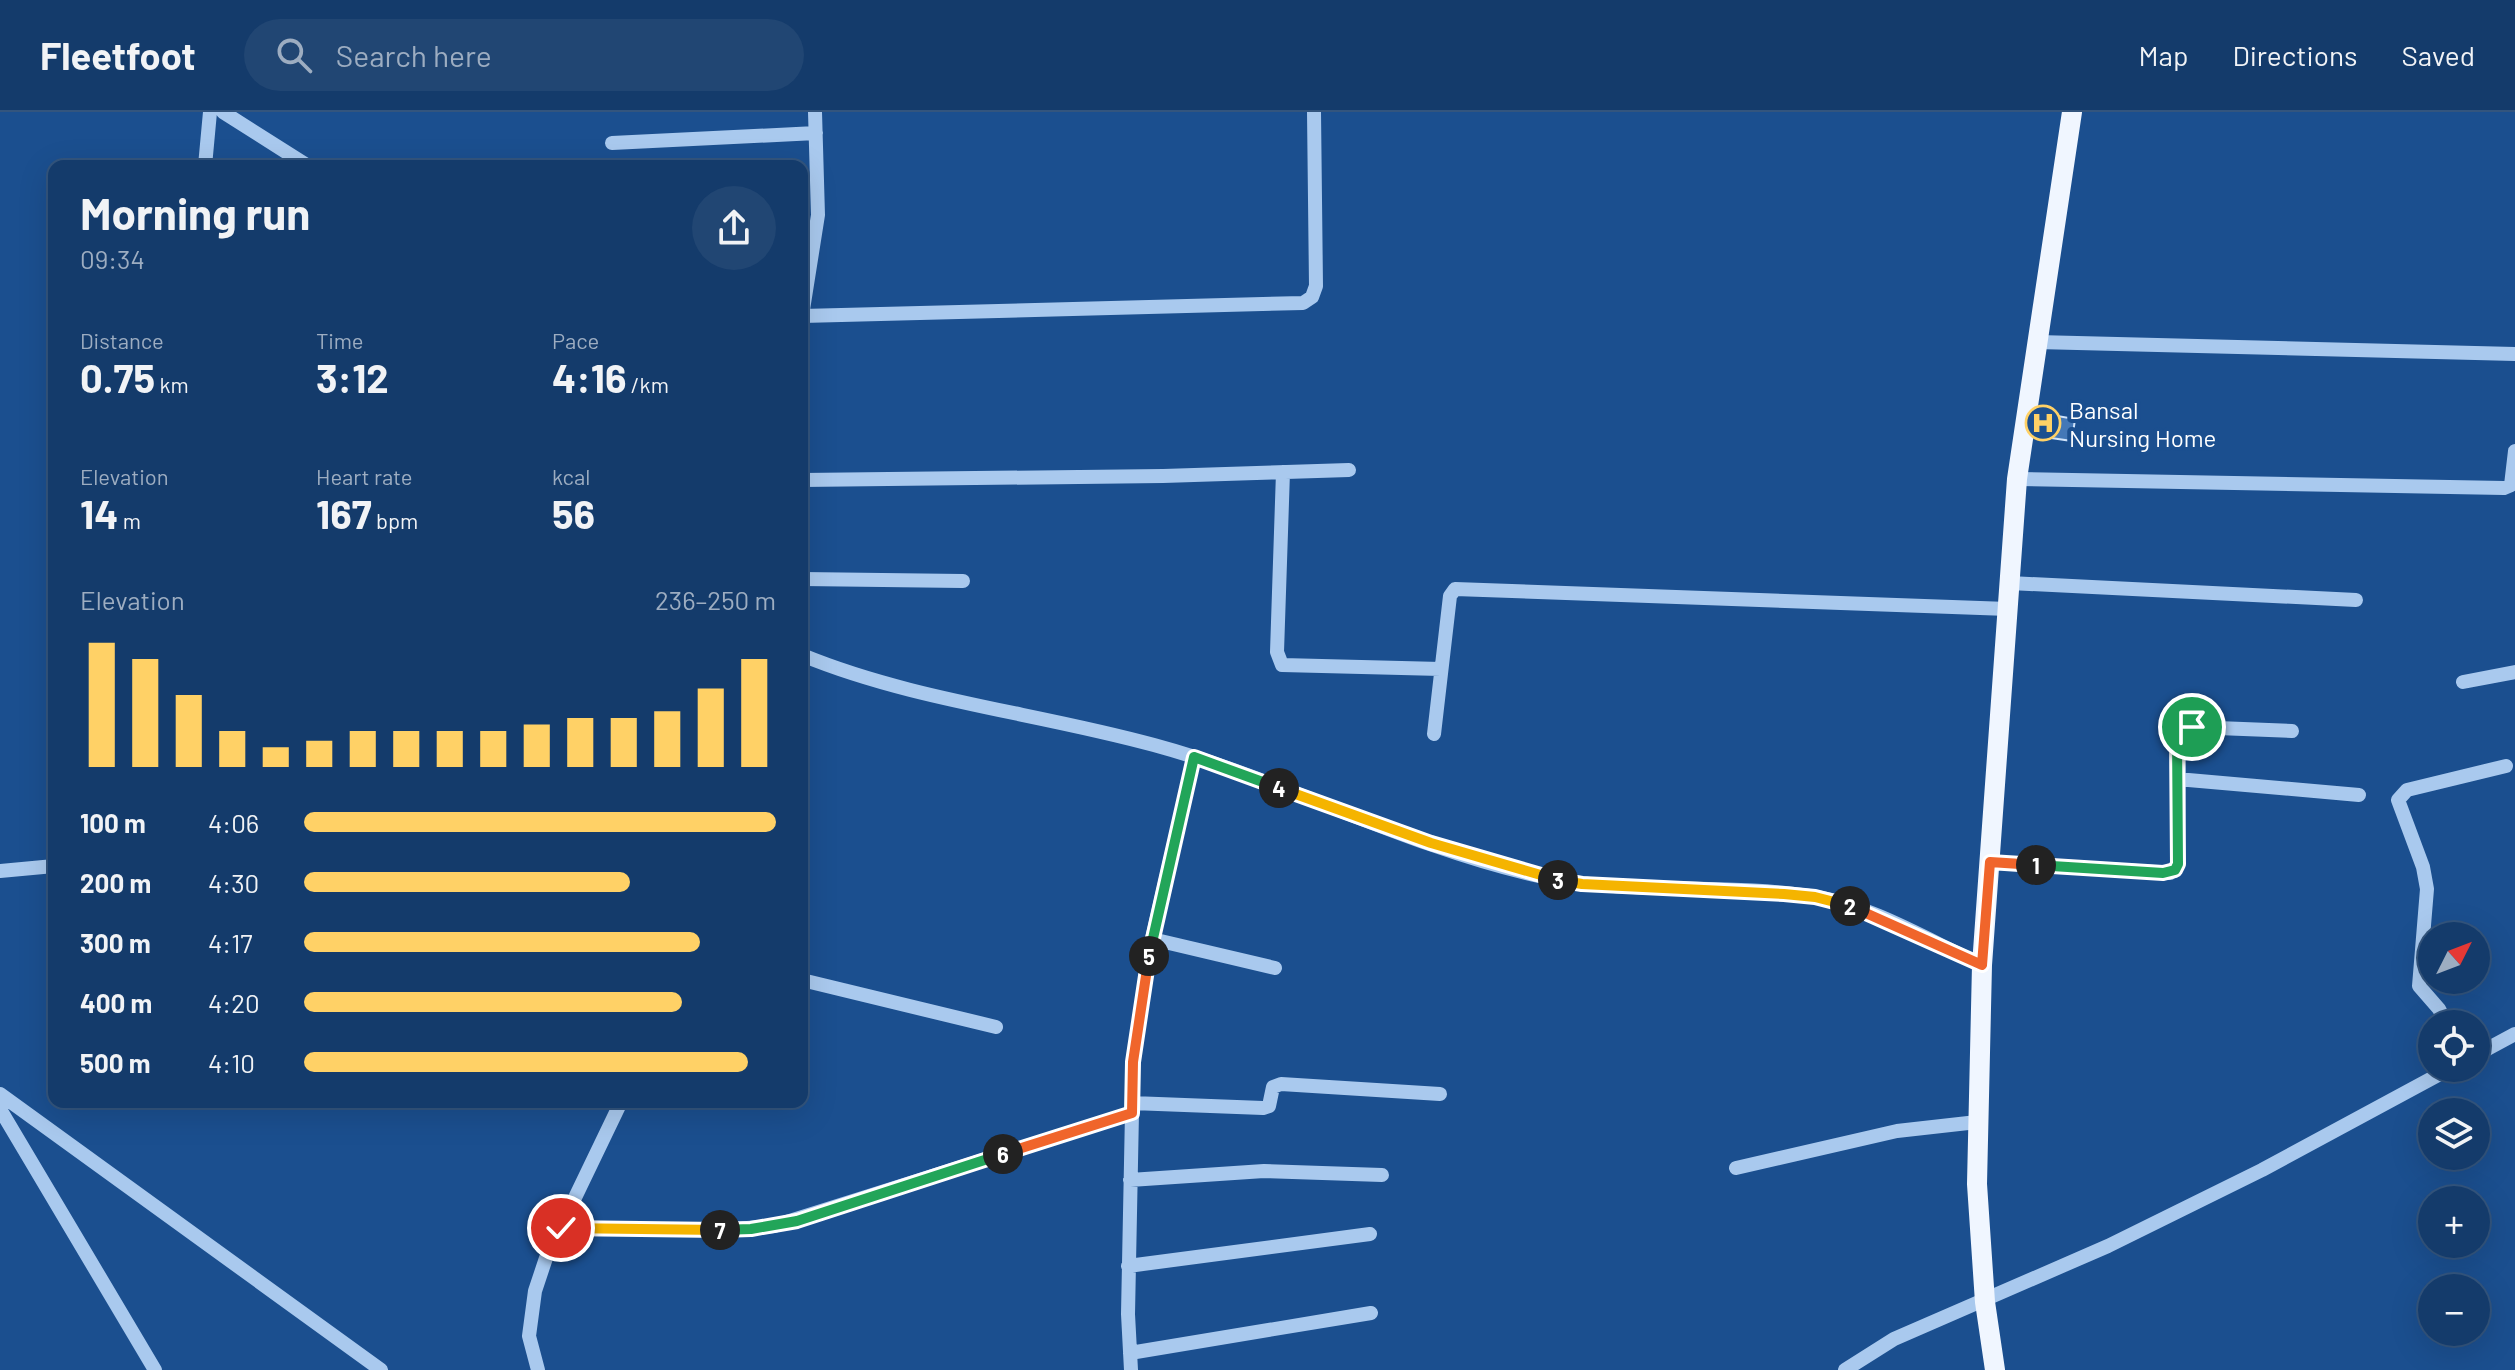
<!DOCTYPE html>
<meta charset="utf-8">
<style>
:root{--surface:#143b6b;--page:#214673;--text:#f1f3f6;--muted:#9dadc1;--line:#33557e;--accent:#ffd166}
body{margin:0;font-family:Barlow,sans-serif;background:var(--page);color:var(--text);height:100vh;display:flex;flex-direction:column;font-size:30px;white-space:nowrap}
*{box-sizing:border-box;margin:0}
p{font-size:26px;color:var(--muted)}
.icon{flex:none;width:44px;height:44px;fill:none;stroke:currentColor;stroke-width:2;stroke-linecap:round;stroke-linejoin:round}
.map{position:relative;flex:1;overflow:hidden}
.panel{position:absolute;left:48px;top:48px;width:760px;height:948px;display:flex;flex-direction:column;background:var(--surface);border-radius:16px;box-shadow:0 8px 32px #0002,0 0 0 2px var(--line)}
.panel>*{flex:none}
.needle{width:52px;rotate:48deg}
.buttons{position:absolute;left:2418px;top:810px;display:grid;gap:16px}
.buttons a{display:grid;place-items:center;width:72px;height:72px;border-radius:50%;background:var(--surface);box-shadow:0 8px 32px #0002,0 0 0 2px var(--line);font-size:40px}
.pin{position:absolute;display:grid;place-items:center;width:68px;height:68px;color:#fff;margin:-34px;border:4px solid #fff;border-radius:50%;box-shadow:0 2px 8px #0007}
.km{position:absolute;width:40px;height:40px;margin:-20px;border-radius:50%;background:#222;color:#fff;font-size:22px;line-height:40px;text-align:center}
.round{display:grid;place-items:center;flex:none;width:84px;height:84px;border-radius:42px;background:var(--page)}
.summary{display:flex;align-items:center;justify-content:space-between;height:136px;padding:0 32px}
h1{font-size:44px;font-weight:700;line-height:60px}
.figures{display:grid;grid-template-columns:repeat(3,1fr);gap:12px;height:136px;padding:8px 32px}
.figures div{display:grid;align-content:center}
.figures b{font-size:40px;font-weight:700}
.figures small{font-size:22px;font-weight:400}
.figures p{font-size:22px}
.chart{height:224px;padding:16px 32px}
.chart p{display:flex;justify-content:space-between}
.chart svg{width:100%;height:144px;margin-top:8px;stroke:var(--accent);stroke-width:6}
ul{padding:0 32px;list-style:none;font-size:26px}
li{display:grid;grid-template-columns:128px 96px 1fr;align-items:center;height:60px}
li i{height:20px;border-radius:10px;background:var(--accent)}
header{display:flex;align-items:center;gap:48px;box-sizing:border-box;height:112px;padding:0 40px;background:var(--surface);border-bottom:2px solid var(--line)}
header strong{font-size:38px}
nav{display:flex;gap:44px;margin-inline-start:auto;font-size:28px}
.search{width:560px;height:72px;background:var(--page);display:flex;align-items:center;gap:20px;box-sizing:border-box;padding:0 28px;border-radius:44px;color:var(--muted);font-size:30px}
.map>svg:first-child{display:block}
.building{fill:#4478b7;stroke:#cfe3fa;stroke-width:2}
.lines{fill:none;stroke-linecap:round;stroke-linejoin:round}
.minor{stroke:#a9c9ee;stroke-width:14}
.major{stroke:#f0f6ff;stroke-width:20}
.split-1-casing{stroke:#fff;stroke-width:16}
.split-2-casing{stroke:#fff;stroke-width:16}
.split-3-casing{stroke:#fff;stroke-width:16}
.split-4-casing{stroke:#fff;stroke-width:16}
.split-5-casing{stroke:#fff;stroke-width:16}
.split-6-casing{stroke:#fff;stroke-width:16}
.split-7-casing{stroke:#fff;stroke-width:16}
.split-8-casing{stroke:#fff;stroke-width:16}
.split-1{stroke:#22a559;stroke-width:10}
.split-2{stroke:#f0652b;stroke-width:10}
.split-3{stroke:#f5b400;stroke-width:10}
.split-4{stroke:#f5b400;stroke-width:10}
.split-5{stroke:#22a559;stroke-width:10}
.split-6{stroke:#f0652b;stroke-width:10}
.split-7{stroke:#22a559;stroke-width:10}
.split-8{stroke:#f5b400;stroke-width:10}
.labels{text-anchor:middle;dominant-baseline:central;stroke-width:8;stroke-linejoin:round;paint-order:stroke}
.poi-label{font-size:24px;fill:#fff;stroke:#1b4f8f;text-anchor:start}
</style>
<header>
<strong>Fleetfoot</strong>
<div class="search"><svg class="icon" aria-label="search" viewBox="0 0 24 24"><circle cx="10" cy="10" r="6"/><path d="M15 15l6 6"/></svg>Search here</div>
<nav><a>Map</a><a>Directions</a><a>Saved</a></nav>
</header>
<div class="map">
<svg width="2515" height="1258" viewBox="0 0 2515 1258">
<rect width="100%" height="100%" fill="#1b4f8f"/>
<path class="building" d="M 2040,301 L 2075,307 L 2072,329 L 2037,324 Z"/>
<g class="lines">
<path class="minor" d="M 223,0 L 308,54
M 612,31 L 816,21
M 205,54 L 210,0
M 802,204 L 1303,191 L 1312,185 L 1316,174 L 1314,0
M 802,204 L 818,103 L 815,0
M 2037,230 L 2515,242
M 1283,360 L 1277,540 L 1282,553 L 1441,557
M 2017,367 L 2504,376 L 2511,373 L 2515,339
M 802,368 L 1163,364 L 1349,358
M 802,467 L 963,469
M 2010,471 L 2356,488
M 802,543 C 914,589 1038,601 1154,633 C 1283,668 1404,733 1534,763 C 1625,784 1724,770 1817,785 C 1874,795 1929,829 1982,853
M 2463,570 L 2515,560
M 1434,622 L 1450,484 L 1455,477 L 2008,497
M 2177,667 L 2359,683
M 1990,750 L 2170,761 L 2178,752 L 2179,619 L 2192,615 L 2292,619
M 0,759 L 54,754
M 1152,827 L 1275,856
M 802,868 L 996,915
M 2447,912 L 2439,897 L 2419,874 L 2427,777 L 2423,755 L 2398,688 L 2407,678 L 2506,654
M 2476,943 L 2515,922
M 0,982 L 381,1258
M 1132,991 L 1263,996 L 1269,994 L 1273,975 L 1281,972 L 1440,982
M 0,997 L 155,1258
M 1736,1056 L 1897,1019 L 1977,1010
M 1130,1068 L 1264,1059 L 1382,1063
M 561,1116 L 719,1118 L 774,1114 L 1132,1001
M 1128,1154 L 1370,1122
M 1130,1241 L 1371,1201
M 538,1258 L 529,1224 L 535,1179 L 546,1146 L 621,990
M 1131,1258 L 1128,1202 L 1133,950 L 1152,827 L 1194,645
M 1845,1258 L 1894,1227 L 2108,1134 L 2262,1058 L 2451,956"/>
<path class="major" d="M 1995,1258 L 1985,1190 L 1977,1072 L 1982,853 L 2017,367 L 2072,0"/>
</g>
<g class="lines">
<g class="split-1-casing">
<path id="split-1" d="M 2036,753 L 2163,761 L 2175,758 L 2178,752 L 2177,625 L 2184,615 L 2192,615"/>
</g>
<g class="split-2-casing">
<path id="split-2" d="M 1850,794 L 1982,853 L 1990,750 L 2036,753"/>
</g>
<g class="split-3-casing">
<path id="split-3" d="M 1558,768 L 1582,772 L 1784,782 L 1815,785 L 1850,794"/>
</g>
<g class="split-4-casing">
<path id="split-4" d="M 1279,676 L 1431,731 L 1558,768"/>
</g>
<g class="split-5-casing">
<path id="split-5" d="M 1149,844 L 1194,645 L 1279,676"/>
</g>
<g class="split-6-casing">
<path id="split-6" d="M 1003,1042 L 1132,1001 L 1133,950 L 1149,844"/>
</g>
<g class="split-7-casing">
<path id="split-7" d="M 720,1118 L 751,1117 L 797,1109 L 1003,1042"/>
</g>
<g class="split-8-casing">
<path id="split-8" d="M 561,1116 L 720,1118"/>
</g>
<use href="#split-1" class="split-1"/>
<use href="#split-2" class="split-2"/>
<use href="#split-3" class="split-3"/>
<use href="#split-4" class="split-4"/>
<use href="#split-5" class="split-5"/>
<use href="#split-6" class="split-6"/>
<use href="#split-7" class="split-7"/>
<use href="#split-8" class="split-8"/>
</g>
<defs>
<g id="hospital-ring" transform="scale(1.8)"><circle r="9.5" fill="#1b4f8f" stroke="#ffd166" stroke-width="1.5"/><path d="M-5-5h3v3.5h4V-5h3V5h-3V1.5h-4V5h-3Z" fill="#ffd166"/></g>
</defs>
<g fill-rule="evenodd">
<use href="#hospital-ring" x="2043" y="311"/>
</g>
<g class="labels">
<g class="poi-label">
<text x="2069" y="297">Bansal<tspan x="2069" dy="28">Nursing Home</tspan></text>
</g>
</g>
</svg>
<div class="buttons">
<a><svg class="needle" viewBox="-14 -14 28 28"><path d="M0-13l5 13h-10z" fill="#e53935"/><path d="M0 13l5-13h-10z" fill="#9dadc1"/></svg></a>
<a><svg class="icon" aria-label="locate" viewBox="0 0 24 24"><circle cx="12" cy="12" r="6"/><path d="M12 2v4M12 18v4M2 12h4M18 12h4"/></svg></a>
<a><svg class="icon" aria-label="layers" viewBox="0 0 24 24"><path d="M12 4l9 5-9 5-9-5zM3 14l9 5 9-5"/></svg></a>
<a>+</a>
<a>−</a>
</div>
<div class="pin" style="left:2192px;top:615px;background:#1e9e55"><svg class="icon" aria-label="arrive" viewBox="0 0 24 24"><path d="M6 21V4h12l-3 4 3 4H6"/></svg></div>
<div class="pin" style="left:561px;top:1116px;background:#d93025"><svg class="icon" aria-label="check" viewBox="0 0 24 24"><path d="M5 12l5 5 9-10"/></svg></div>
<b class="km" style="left:2036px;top:753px">1</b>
<b class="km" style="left:1850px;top:794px">2</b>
<b class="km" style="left:1558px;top:768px">3</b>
<b class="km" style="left:1279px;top:676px">4</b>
<b class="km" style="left:1149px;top:844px">5</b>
<b class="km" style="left:1003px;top:1042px">6</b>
<b class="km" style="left:720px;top:1118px">7</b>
<section class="panel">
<div class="summary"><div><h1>Morning run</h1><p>09:34</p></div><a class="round"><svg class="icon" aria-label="share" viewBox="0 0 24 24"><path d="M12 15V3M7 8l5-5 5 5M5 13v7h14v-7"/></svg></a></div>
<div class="figures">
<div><p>Distance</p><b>0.75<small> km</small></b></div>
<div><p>Time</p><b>3:12</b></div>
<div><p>Pace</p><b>4:16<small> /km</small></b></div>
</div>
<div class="figures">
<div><p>Elevation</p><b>14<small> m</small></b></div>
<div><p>Heart rate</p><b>167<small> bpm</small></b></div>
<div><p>kcal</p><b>56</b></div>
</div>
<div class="chart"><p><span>Elevation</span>236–250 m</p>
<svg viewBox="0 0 160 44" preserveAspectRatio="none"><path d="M5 44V6M15 44V11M25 44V22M35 44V33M45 44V38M55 44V36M65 44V33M75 44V33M85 44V33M95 44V33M105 44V31M115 44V29M125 44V29M135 44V27M145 44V20M155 44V11"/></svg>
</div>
<ul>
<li><b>100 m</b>4:06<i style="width:100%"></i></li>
<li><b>200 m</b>4:30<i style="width:69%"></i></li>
<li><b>300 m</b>4:17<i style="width:84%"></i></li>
<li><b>400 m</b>4:20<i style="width:80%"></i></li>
<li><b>500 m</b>4:10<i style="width:94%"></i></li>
</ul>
</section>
</div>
